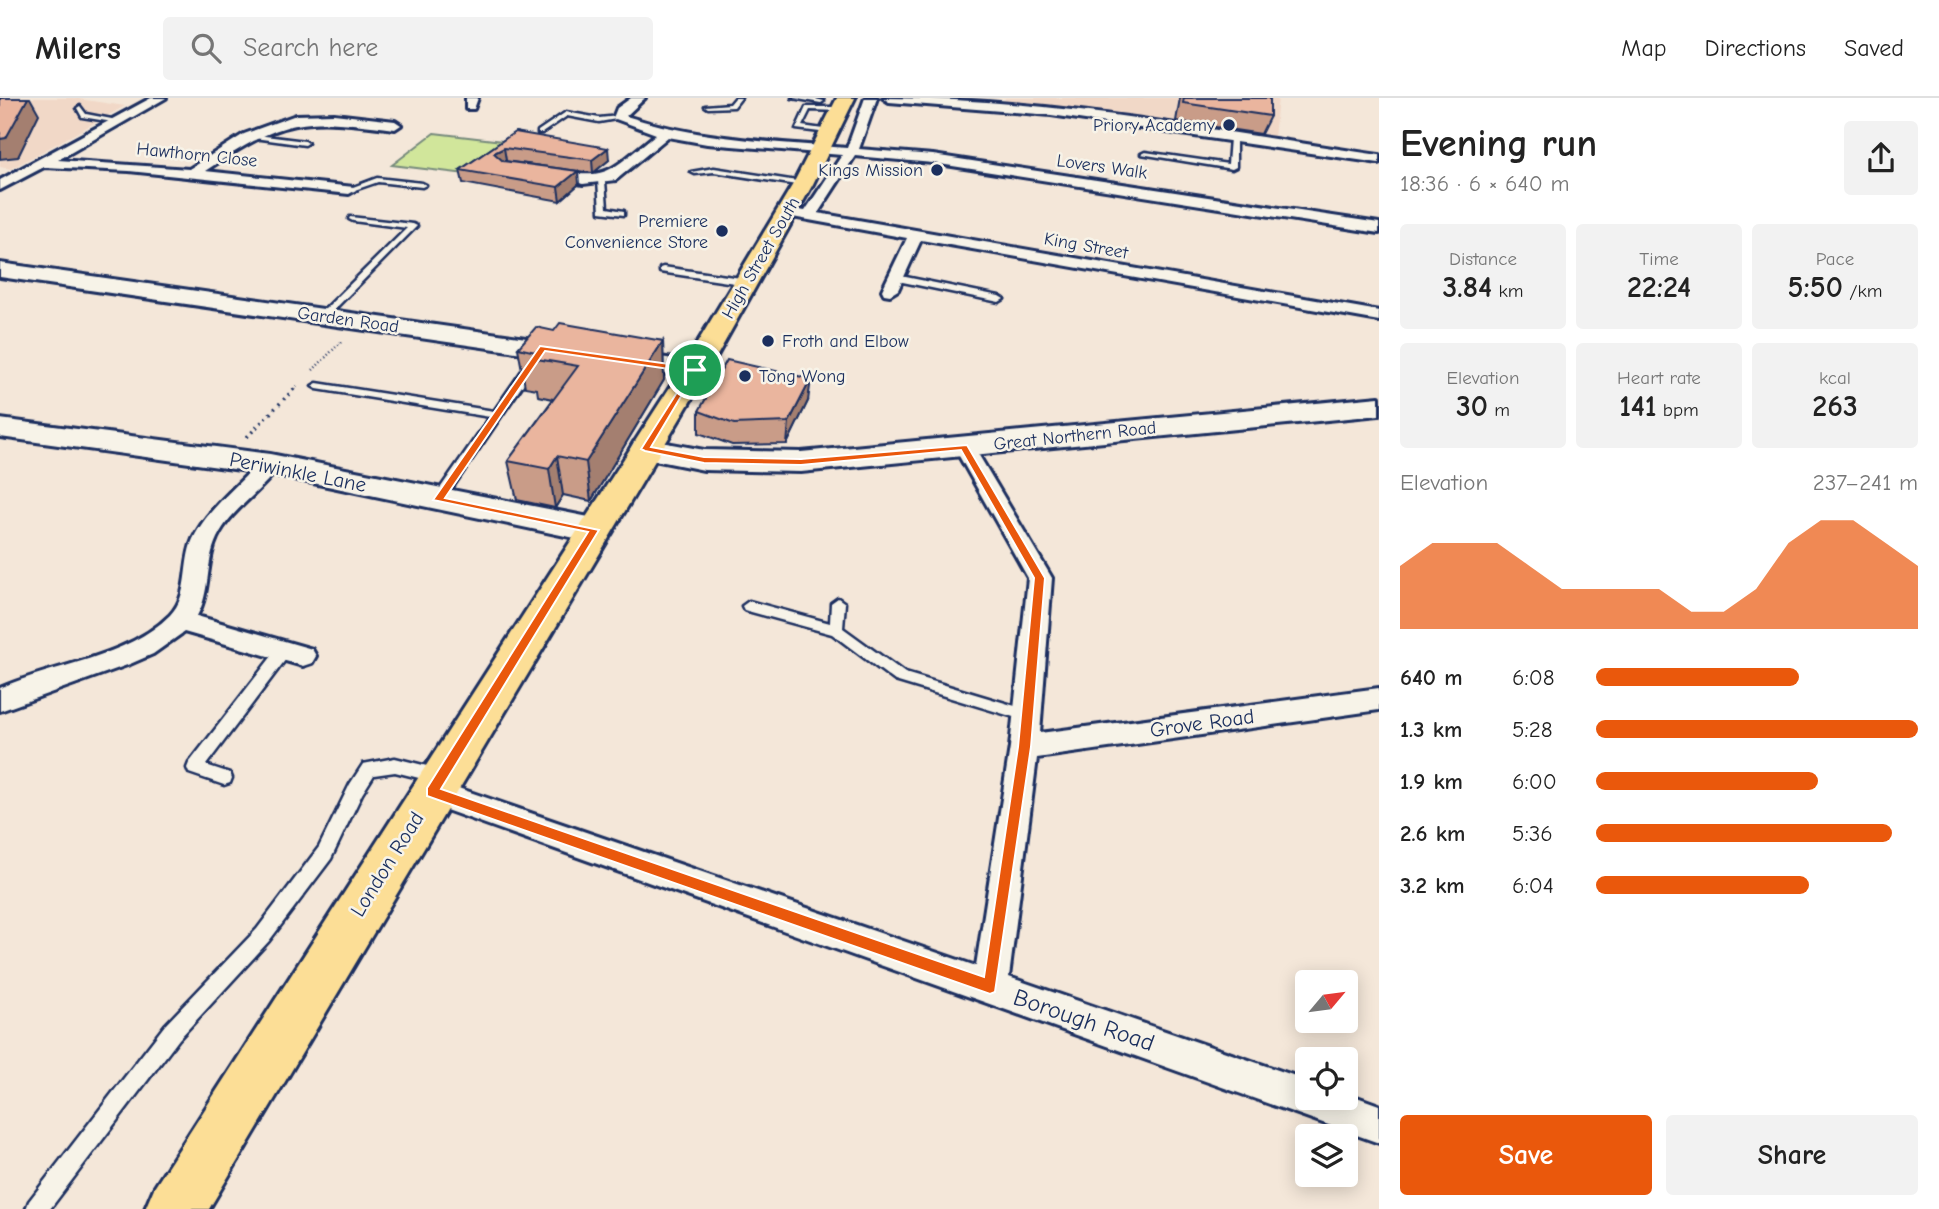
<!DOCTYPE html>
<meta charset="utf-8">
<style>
:root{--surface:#fff;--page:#f2f2f2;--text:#222;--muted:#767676;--line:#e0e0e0;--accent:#ea580c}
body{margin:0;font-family:"Comic Neue",sans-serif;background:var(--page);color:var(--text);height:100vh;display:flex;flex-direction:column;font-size:26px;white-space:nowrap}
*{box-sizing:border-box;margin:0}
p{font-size:23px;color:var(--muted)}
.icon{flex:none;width:38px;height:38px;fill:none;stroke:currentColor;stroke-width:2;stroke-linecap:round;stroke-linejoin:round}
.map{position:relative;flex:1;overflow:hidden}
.drawer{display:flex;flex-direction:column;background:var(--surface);width:560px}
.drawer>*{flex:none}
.needle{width:46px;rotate:61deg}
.fabs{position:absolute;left:1295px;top:872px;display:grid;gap:14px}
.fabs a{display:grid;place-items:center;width:63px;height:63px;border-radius:7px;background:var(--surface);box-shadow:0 4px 18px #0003;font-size:35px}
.pin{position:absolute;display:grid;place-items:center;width:60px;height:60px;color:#fff;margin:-30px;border:4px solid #fff;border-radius:50%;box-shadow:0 2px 7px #0007}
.round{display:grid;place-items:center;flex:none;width:74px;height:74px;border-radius:7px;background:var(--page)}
.overview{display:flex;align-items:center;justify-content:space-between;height:119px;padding:0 21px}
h1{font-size:38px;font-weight:700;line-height:52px}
.figures{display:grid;grid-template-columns:repeat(3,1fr);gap:10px;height:119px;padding:7px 21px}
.figures div{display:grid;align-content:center;border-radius:7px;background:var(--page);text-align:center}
.figures b{font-size:30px;font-weight:700}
.figures small{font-size:19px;font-weight:400}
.figures p{font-size:19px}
.chart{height:196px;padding:14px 21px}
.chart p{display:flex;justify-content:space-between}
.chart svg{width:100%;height:126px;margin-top:7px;fill:var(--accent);opacity:.7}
.primary-button{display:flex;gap:14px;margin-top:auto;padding:14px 21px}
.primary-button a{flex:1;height:80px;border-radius:7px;background:var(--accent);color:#fff;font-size:28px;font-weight:700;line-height:80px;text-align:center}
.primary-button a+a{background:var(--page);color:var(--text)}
ul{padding:0 21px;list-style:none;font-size:23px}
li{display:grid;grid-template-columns:112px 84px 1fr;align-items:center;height:52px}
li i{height:18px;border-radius:9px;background:var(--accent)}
header{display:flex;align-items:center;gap:42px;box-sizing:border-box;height:98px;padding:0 35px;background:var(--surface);border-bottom:2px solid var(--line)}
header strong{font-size:33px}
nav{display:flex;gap:38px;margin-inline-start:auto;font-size:24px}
.search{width:490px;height:63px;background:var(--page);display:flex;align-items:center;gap:18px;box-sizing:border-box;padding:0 24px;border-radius:7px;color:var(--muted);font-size:26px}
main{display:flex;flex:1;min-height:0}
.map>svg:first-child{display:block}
.built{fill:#f1d8c7}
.green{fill:#d1e69b;stroke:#768a7c;stroke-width:2}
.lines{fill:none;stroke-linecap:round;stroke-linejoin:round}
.lane-casing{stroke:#1b2f5e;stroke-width:5}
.street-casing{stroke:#1b2f5e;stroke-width:6}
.secondary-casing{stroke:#1b2f5e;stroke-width:6}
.primary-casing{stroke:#1b2f5e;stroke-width:6}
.path-far1{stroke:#1b2f5e;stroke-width:2.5;stroke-dasharray:1 2.5;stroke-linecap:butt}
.path{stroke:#1b2f5e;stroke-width:3.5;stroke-dasharray:2 4.5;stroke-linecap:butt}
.lane{fill:#f7f3e8;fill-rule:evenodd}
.street{fill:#f7f3e8;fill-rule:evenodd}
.secondary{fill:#f7f3e8;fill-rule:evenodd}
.primary{fill:#fcde96;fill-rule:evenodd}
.wall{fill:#c99c88;stroke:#1b2f5e;stroke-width:2}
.shaded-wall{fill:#a47f6f;stroke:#1b2f5e;stroke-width:2}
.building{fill:#eab59e;stroke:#1b2f5e;stroke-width:2}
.route{fill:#ea580c;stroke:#fff;stroke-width:2;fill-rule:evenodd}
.poi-dot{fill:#1b2f5e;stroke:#f7f3e8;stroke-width:2.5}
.labels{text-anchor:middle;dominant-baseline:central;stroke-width:5;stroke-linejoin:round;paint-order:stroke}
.far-poi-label{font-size:18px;fill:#1b2f5e;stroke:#f7f3e8;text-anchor:end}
.far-street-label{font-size:18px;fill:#1b2f5e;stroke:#f7f3e8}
.street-label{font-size:21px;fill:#1b2f5e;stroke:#f7f3e8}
.near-street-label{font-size:24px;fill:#1b2f5e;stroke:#f7f3e8}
</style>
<header>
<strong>Milers</strong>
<div class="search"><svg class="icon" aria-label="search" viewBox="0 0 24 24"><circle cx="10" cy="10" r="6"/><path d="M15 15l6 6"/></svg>Search here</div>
<nav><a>Map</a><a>Directions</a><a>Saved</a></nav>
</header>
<main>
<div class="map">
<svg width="1379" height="1111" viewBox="0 0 1379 1111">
<rect width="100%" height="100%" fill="#f4e7d9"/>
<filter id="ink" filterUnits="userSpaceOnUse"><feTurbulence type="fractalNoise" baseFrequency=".0143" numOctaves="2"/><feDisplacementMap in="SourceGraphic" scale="14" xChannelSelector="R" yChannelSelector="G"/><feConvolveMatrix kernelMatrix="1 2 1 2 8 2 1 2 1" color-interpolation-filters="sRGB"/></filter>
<g filter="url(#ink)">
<path class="built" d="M 0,0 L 72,0 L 125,8 L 11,71 L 0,69 Z
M 1005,0 L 1278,0 L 1274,40 L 1078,11 L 1004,4 Z"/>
<path class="green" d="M 434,35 L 511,44 L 474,77 L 392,67 Z"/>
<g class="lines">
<g class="lane-casing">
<path id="lane" d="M 735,0 L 741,0 L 734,9 L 708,10 L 705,8 L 730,6 Z
M 792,0 L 811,0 L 824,3 L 821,5 Z
M 80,8 L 86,16 L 122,23 L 119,25 L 82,19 L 77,10 Z
M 806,9 L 840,9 L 843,11 L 840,13 L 810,12 L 802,28 L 830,32 L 828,35 L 796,31 Z
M 566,14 L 599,20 L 619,18 L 622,20 L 599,24 L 567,18 L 542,35 L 538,35 L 538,33 Z
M 249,36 L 305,43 L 308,45 L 305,47 L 247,39 Z
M 1233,38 L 1236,40 L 1236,69 L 1232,71 L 1141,56 L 1145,54 L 1228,66 L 1230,40 Z
M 714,70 L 803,84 L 807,86 L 803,88 L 714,74 L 695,76 L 691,74 Z
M 377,80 L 422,85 L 426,87 L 422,89 L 378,84 L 349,94 L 345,92 Z
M 598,81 L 605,83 L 607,110 L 624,113 L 624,117 L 600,114 Z
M 350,119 L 413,126 L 417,128 L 326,220 L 320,220 L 320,216 L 407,130 L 353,123 L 349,121 Z
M 663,169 L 748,181 L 752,184 L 748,187 L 660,174 L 660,170 Z
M 896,177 L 999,198 L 1004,201 L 999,204 L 893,182 L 892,180 Z
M 532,263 L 537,266 L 442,405 L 438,406 L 432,402 L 490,319 L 317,291 L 312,288 L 317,285 L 494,313 L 528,264 Z
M 838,500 L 845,505 L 843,530 L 905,575 L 1032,613 L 1034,617 L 1032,621 L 1027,623 L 895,583 L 832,536 L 744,512 L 742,508 L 749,503 L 830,525 L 831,505 Z
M 284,548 L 289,549 L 291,553 L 289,557 L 206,667 L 230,675 L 232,680 L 230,685 L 224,687 L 189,675 L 187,670 L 189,665 L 279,549 Z
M 395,660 L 439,671 L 445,673 L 447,678 L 445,683 L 439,685 L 395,674 L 374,677 L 362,696 L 331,761 L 269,843 L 179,941 L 50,1111 L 26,1111 L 29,1103 L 165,927 L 257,831 L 319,749 L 350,686 L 363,666 Z"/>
</g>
<g class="street-casing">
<path id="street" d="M 151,0 L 166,0 L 58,62 L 189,71 L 244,36 L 296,17 L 334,16 L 395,23 L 401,27 L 395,31 C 301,19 285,19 205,73 L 354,89 L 356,92 L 349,96 L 129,73 L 44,69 L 0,92 L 0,82 Z
M 466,0 L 478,0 L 474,11 L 466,11 Z
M 631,0 L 645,0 L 626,18 C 697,41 772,44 847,50 L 865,0 L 877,0 L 859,51 L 933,57 L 1379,125 L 1379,135 L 933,65 L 855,58 L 818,115 L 1379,213 L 1379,223 L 921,142 L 898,192 L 890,197 L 884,196 L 882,192 L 907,140 L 787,118 L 780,114 L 787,110 L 805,113 L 842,57 L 707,46 L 668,39 L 616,82 L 583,86 L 539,78 L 539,72 L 544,71 C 610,83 606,76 656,36 L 613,20 L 617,10 Z
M 883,0 C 1049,0 1215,33 1379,57 L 1379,65 L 1051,17 L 889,4 Z
M 964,342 L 974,349 L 1052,480 L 1040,635 L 1379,590 L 1379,612 L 1037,660 L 1009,879 L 1307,982 L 1307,999 L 1346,999 L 1346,995 L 1379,1007 L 1379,1045 L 421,703 L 417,694 L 421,685 L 432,681 L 976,868 L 1010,649 L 1028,480 L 954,349 Z
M 270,359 L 281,366 C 263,393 231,411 217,440 C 205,465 211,493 197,518 L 312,551 L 316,558 L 312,565 L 303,568 L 184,534 L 153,556 L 130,566 L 0,613 L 0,590 C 54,566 127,560 170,517 C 190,497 182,465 193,441 C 208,410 239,387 262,361 Z"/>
</g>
<g class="secondary-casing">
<path id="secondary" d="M 0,165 L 695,264 L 705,266 L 709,272 L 705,278 L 695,280 L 0,179 Z
M 1379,299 L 1379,317 L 801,374 L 704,372 L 634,358 L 630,351 L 634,344 L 645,341 L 704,352 L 801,354 Z
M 0,321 L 270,356 L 594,420 L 606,424 L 611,432 L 606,440 L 594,444 L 270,376 L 0,339 Z"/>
</g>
<g class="primary-casing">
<path id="primary" d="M 837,0 L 855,0 L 813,86 L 709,272 L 209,1111 L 145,1111 L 154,1090 L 681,272 L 793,86 Z"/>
</g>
<path class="path-far1" d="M 313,272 L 342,243
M 294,291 L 297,288"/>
<path class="path" d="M 247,339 L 295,290"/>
<use href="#lane" class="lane"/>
<use href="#street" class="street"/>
<use href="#secondary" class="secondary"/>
<use href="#primary" class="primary"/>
</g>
<path class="wall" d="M 1180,0 L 1270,0 L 1270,18 L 1261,36 L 1176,23 Z
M 515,34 L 609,62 L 593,75 L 505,63 L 579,86 L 560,103 L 463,85 L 460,72 Z
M 554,233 L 663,243 L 664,282 L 591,403 L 563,397 L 555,410 L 517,402 L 508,363 L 553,301 L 538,298 L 537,291 L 525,289 L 518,250 Z
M 808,303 L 787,346 L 732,347 L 699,335 L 699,313 Z"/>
<path class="shaded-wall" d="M 28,0 L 30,0 L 39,16 L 18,59 L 0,61 L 0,41 Z
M 504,50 L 506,62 L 497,68 L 494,55 Z
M 608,50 L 609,62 L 593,75 L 592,62 Z
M 578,73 L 579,86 L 560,103 L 558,89 Z
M 663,243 L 664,282 L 591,403 L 586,364 Z
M 811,281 L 808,303 L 787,346 L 789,324 Z
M 557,358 L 563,397 L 555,410 L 549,371 Z"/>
<path class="building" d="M 0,0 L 28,0 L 6,40 L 0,41 Z
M 1184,0 L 1270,0 L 1270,18 L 1183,5 Z
M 515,34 L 608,50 L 592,62 L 504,50 L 494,55 L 503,63 L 578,73 L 558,89 L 460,72 Z
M 560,225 L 663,243 L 586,364 L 557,358 L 549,371 L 508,363 L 578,268 L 531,260 L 536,254 L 518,250 L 536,229 L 554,233 Z
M 727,262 L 811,281 L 789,324 L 734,326 L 699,313 Z"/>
</g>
<path class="route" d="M 540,248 L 698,270 L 651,349 L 704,359 L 801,361 L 967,347 L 1045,480 L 1031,649 L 995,894 L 990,896 L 427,698 L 427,690 L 588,434 L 433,402 ZM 545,253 L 690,274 L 641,351 L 645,353 L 704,365 L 801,367 L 961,352 L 1034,480 L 1018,649 L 984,879 L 441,691 L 599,432 L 445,400 Z"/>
<g class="poi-dot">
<circle cx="1229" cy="27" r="7"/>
<circle cx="937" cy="72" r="7"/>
<circle cx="722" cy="133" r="7"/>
<circle cx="768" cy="243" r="7"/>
<circle cx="745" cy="278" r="7"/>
</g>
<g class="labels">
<g class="far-poi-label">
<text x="1215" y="27">Priory Academy</text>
<text x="923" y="72">Kings Mission</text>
<text x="708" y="123">Premiere<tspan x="708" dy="21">Convenience Store</tspan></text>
<text x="782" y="243" text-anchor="start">Froth and Elbow</text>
<text x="759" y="278" text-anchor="start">Tong Wong</text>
</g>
<g class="far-street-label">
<text transform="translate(197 57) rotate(6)">Hawthorn Close</text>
<text transform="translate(1102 69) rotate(8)">Lovers Walk</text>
<text transform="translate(1086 148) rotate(10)">King Street</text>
<text transform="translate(761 160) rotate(-60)">High Street South</text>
<text transform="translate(348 222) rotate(8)">Garden Road</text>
<text transform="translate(1075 338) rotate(-6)">Great Northern Road</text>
</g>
<g class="street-label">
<text transform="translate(298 374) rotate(11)">Periwinkle Lane</text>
<text transform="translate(1202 625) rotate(-8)">Grove Road</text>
<text transform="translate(387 766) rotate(-58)">London Road</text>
</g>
<g class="near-street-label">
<text transform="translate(1084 922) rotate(19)">Borough Road</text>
</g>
</g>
</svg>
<div class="fabs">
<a><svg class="needle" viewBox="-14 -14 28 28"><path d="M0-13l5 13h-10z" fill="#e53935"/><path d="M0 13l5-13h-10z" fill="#767676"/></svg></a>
<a><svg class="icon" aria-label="locate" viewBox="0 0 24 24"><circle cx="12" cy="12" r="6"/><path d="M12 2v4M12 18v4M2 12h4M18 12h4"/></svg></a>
<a><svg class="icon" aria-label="layers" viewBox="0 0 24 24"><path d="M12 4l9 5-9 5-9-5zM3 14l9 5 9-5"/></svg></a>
</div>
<div class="pin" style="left:695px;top:272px;background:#1e9e55"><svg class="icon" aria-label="arrive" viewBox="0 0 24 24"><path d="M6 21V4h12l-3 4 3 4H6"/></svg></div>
</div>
<section class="drawer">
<div class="overview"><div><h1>Evening run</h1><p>18:36 · 6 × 640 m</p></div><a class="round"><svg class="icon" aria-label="share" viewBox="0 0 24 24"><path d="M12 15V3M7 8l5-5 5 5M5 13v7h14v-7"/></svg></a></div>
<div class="figures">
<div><p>Distance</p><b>3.84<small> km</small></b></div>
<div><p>Time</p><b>22:24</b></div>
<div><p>Pace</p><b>5:50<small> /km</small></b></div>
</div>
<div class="figures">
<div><p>Elevation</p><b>30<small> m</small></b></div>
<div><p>Heart rate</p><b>141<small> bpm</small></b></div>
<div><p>kcal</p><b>263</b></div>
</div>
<div class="chart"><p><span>Elevation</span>237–241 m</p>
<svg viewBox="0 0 160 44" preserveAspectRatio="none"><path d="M0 44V22L10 14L20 14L30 14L40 22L50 30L60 30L70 30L80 30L90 38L100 38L110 30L120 14L130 6L140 6L150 14L160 22V44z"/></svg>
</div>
<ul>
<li><b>640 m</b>6:08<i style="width:63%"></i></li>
<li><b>1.3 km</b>5:28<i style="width:100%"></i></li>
<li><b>1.9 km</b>6:00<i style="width:69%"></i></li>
<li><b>2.6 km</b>5:36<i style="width:92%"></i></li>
<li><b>3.2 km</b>6:04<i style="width:66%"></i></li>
</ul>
<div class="primary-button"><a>Save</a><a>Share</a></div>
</section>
</main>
